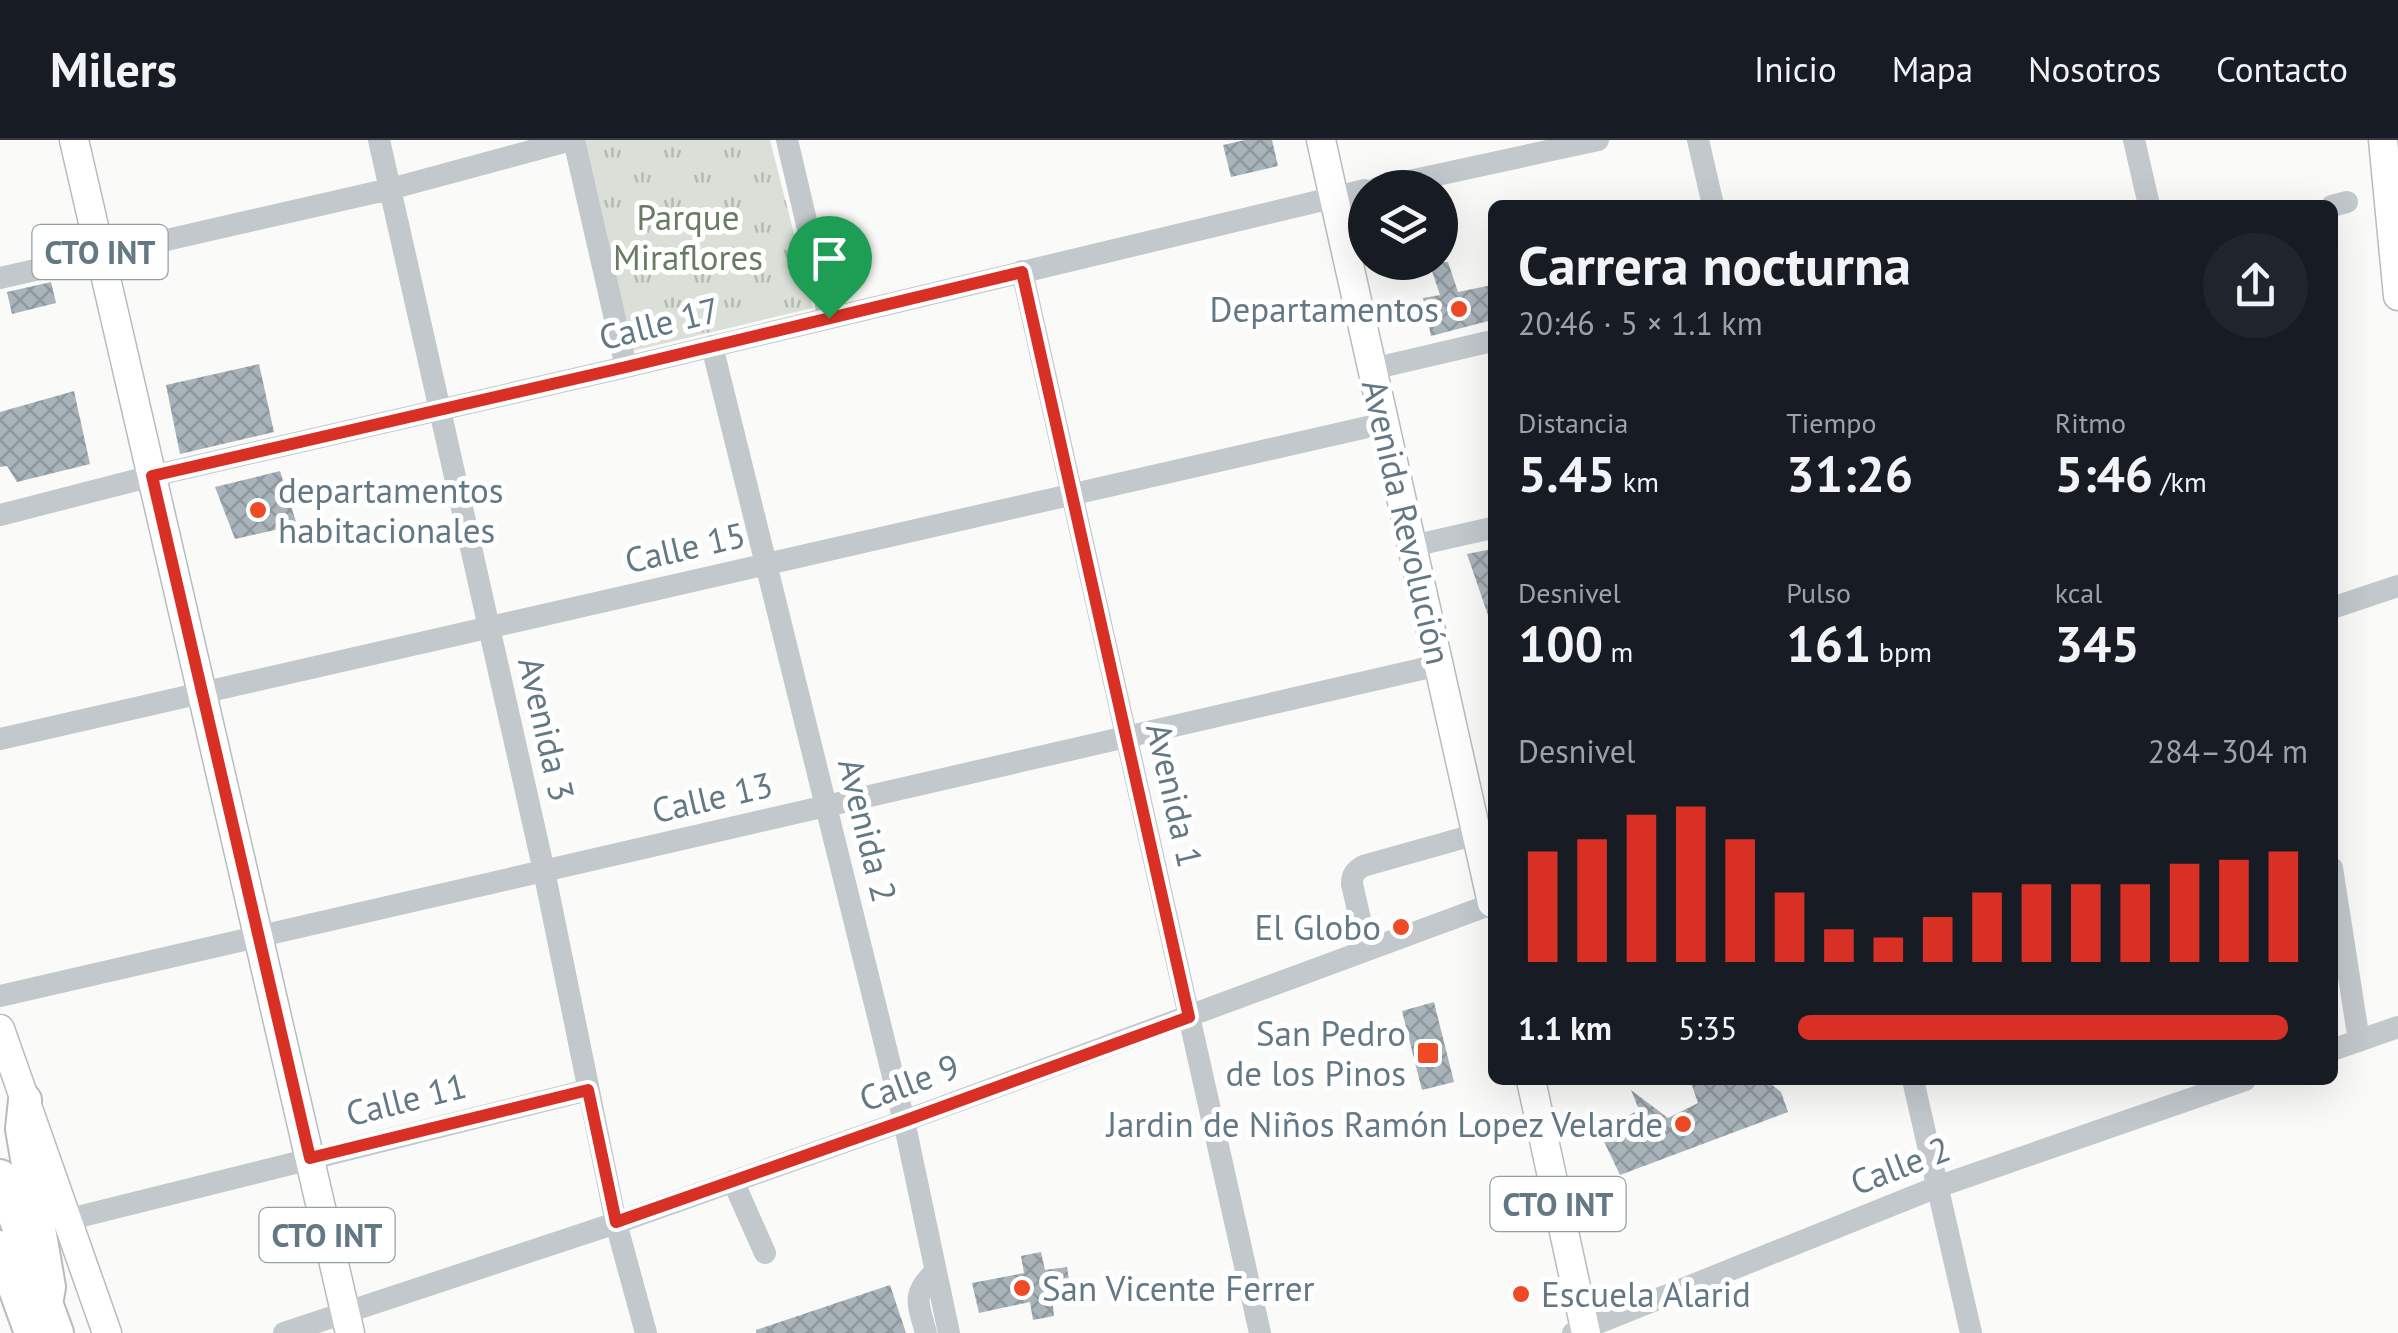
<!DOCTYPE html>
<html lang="es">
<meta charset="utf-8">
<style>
:root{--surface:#171b24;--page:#20242c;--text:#f1f3f6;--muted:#9ea1a6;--line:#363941;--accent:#d93025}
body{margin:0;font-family:"PT Sans",sans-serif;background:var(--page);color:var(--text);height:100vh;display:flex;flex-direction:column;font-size:38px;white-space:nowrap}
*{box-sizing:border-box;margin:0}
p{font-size:32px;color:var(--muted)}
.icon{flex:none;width:55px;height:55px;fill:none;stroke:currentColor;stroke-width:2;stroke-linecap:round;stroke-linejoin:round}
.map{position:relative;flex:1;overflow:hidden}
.panel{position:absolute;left:1488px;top:60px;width:850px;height:885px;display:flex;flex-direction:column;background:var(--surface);border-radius:15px;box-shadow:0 10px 40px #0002}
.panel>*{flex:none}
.fabs{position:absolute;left:1348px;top:30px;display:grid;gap:20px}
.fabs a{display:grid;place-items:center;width:110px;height:110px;border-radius:50%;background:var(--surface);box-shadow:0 10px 40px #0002;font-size:50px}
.pin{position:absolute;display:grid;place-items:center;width:85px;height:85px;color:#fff;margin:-102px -42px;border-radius:50% 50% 50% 0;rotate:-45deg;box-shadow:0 0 10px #0007}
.pin .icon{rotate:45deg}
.round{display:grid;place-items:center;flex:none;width:105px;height:105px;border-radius:52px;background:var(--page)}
.head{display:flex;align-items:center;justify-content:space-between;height:170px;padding:0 30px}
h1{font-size:55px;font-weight:800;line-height:75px}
.metrics{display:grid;grid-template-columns:repeat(3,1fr);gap:15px;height:170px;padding:10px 30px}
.metrics div{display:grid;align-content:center}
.metrics b{font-size:50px;font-weight:800}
.metrics small{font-size:28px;font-weight:400}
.metrics p{font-size:28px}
.chart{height:280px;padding:20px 30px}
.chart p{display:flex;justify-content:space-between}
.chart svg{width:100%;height:180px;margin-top:10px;stroke:var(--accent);stroke-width:6}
ul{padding:0 30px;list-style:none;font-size:32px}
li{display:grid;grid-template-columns:160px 120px 1fr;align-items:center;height:75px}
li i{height:25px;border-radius:12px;background:var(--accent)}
header{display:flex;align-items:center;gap:60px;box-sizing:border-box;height:140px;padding:0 50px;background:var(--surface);border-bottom:2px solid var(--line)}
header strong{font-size:48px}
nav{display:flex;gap:55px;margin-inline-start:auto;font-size:35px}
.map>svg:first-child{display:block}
.park{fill:url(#park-tufts)}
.building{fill:url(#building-cross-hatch)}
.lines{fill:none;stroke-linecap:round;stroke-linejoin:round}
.major-casing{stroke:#b6bcc0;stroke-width:31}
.highway-casing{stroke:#b6bbbf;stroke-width:36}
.minor{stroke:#c3c8cc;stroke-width:22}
.major{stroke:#fff;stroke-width:28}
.highway{stroke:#fff;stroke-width:32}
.route-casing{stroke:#fff;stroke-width:20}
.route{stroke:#d93025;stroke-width:12}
.poi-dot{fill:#ed4a25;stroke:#fff;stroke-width:4}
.labels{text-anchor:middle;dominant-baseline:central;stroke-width:10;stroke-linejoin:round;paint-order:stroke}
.shield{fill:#fff;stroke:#92a0aa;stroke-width:2.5}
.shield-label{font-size:32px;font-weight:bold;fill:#637885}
.park-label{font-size:35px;fill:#687b63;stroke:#fff}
.poi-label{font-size:35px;fill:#637885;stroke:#fff;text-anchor:end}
.street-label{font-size:35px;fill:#637885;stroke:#fff}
</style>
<header>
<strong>Milers</strong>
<nav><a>Inicio</a><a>Mapa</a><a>Nosotros</a><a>Contacto</a></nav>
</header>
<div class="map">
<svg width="2398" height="1193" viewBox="0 0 2398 1193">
<defs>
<pattern id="park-tufts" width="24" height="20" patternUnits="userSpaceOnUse" patternTransform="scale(2.5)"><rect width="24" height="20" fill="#dae0d7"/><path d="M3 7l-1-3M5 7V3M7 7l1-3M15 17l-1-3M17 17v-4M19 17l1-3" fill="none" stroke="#b4bab4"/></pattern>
<pattern id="building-cross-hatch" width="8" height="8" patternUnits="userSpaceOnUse" patternTransform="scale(2.5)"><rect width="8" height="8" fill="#a9b4ba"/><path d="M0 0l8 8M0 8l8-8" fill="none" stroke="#8d979d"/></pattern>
</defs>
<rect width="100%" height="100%" fill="#fafaf8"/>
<path class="park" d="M 565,0 L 770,0 L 813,168 L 615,215 Z"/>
<path class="building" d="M 1245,0 L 1272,0 L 1278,26 L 1231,37 L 1223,5 Z
M 1429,122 L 1448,122 L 1458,152 L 1492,145 L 1492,180 L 1431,196 L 1423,158 L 1440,155 Z
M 51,142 L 56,163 L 12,174 L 7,152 Z
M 259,224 L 274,292 L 180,314 L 166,245 Z
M 74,251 L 90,324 L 17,342 L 7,326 L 0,327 L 0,272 Z
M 280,331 L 297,385 L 235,399 L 215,347 Z
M 1492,409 L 1492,481 L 1490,481 L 1467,414 Z
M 1434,862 L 1454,942 L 1422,950 L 1402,871 Z
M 1690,940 L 1766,940 L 1781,952 L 1788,972 L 1620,1035 L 1599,991 L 1639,970 L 1631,950 L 1668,978 L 1698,963 Z
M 1041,1112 L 1045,1130 L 1067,1127 L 1071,1152 L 1052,1157 L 1054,1176 L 1033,1180 L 1030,1162 L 979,1173 L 972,1143 L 1024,1133 L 1021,1116 Z
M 890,1145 L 906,1193 L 756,1193 L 756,1190 Z"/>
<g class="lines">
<g class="major-casing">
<path id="major" d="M 74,0 L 350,1193
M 1321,0 L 1492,763
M 2383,0 L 2398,156
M 0,889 L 107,1193
M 1531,940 L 1586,1193"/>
</g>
<g class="highway-casing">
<path id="highway" d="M 25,960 L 22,989 L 49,1147 L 46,1164
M 0,1036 L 57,1193
M 0,1107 L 31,1193"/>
</g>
<path class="minor" d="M 379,0 L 544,731 L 616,1083 L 646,1193
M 574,0 L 626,227
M 787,0 L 829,178
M 1698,0 L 1713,65
M 2134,0 L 2149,65
M 1377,48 L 1598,0
M 2332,66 L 2347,62
M 1022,131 L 1260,1193
M 0,138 L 390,49 L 572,0
M 712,206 L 904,981 L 949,1193
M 1372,229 L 1492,201
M 0,375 L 152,336 L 626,227 L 1365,50
M 1412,406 L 1492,388
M 2332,468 L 2398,446
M 0,599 L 1385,283
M 2332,728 L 2359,901
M 1367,810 L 1352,744 C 1352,735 1355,731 1363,726 L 1477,694
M 0,856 L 1439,525
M 2332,910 L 2398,887
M 1913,940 L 1971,1193
M 733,1041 L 765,1113
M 66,1080 L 588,950
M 284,1193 L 616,1083 L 904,981 L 1492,764
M 926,1193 C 918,1163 911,1154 936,1131
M 1573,1193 L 1937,1047 L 2245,940"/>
<use href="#major" class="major"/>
<use href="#highway" class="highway"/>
</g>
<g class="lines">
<g class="route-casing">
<path id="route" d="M 1022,132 L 1189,877 L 904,981 L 616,1082 L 588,950 L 310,1018 L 152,336 L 626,227 Z"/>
</g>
<use href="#route" class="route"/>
</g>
<g class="poi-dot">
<circle cx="1459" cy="169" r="10"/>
<circle cx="258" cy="370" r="10"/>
<circle cx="1401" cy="787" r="10"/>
<rect x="1416" y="901" width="24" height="24" rx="5"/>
<circle cx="1683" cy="984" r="10"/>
<circle cx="1022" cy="1148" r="10"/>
<circle cx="1521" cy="1154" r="10"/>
</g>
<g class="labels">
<g class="shield">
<rect x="32.5" y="85" width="135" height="54" rx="8"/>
<rect x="1490.5" y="1037" width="135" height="54" rx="8"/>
<rect x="259.5" y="1068" width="135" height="54" rx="8"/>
</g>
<g class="shield-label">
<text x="100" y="112">CTO INT</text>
<text x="1558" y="1064">CTO INT</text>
<text x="327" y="1095">CTO INT</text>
</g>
<g class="park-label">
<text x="688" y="77">Parque<tspan x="688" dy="40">Miraflores</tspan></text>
</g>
<g class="poi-label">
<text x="1439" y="169">Departamentos</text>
<text x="278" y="350" text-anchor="start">departamentos<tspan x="278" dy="40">habitacionales</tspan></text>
<text x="1381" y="787">El Globo</text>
<text x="1406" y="893">San Pedro<tspan x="1406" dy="40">de los Pinos</tspan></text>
<text x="1663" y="984">Jardin de Niños Ramón Lopez Velarde</text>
<text x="1042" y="1148" text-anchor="start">San Vicente Ferrer</text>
<text x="1541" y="1154" text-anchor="start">Escuela Alarid</text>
</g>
<g class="street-label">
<text transform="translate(659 183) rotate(-14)">Calle 17</text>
<text transform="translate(1407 382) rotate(77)">Avenida Revolución</text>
<text transform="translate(685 407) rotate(-13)">Calle 15</text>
<text transform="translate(547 589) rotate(77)">Avenida 3</text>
<text transform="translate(1175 655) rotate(77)">Avenida 1</text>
<text transform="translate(712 657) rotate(-13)">Calle 13</text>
<text transform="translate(868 690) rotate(76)">Avenida 2</text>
<text transform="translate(909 942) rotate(-20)">Calle 9</text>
<text transform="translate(406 959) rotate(-14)">Calle 11</text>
<text transform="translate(1900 1025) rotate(-21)">Calle 2</text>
</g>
</g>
</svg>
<div class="fabs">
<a><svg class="icon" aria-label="layers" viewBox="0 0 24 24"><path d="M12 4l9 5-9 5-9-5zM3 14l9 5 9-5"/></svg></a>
</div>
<div class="pin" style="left:829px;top:178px;background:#1e9e55"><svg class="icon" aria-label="arrive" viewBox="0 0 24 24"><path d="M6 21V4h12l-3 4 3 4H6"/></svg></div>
<section class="panel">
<div class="head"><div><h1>Carrera nocturna</h1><p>20:46 · 5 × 1.1 km</p></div><a class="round"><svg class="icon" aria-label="share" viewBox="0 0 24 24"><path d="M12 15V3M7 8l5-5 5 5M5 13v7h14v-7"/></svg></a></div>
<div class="metrics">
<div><p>Distancia</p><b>5.45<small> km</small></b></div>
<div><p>Tiempo</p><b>31:26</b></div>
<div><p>Ritmo</p><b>5:46<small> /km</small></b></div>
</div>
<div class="metrics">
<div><p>Desnivel</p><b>100<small> m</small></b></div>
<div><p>Pulso</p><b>161<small> bpm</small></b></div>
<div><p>kcal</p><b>345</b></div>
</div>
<div class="chart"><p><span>Desnivel</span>284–304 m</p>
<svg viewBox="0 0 160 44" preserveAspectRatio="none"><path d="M5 44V17M15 44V14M25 44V8M35 44V6M45 44V14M55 44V27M65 44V36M75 44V38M85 44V33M95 44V27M105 44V25M115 44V25M125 44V25M135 44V20M145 44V19M155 44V17"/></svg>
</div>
<ul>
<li><b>1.1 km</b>5:35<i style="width:96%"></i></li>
</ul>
</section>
</div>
